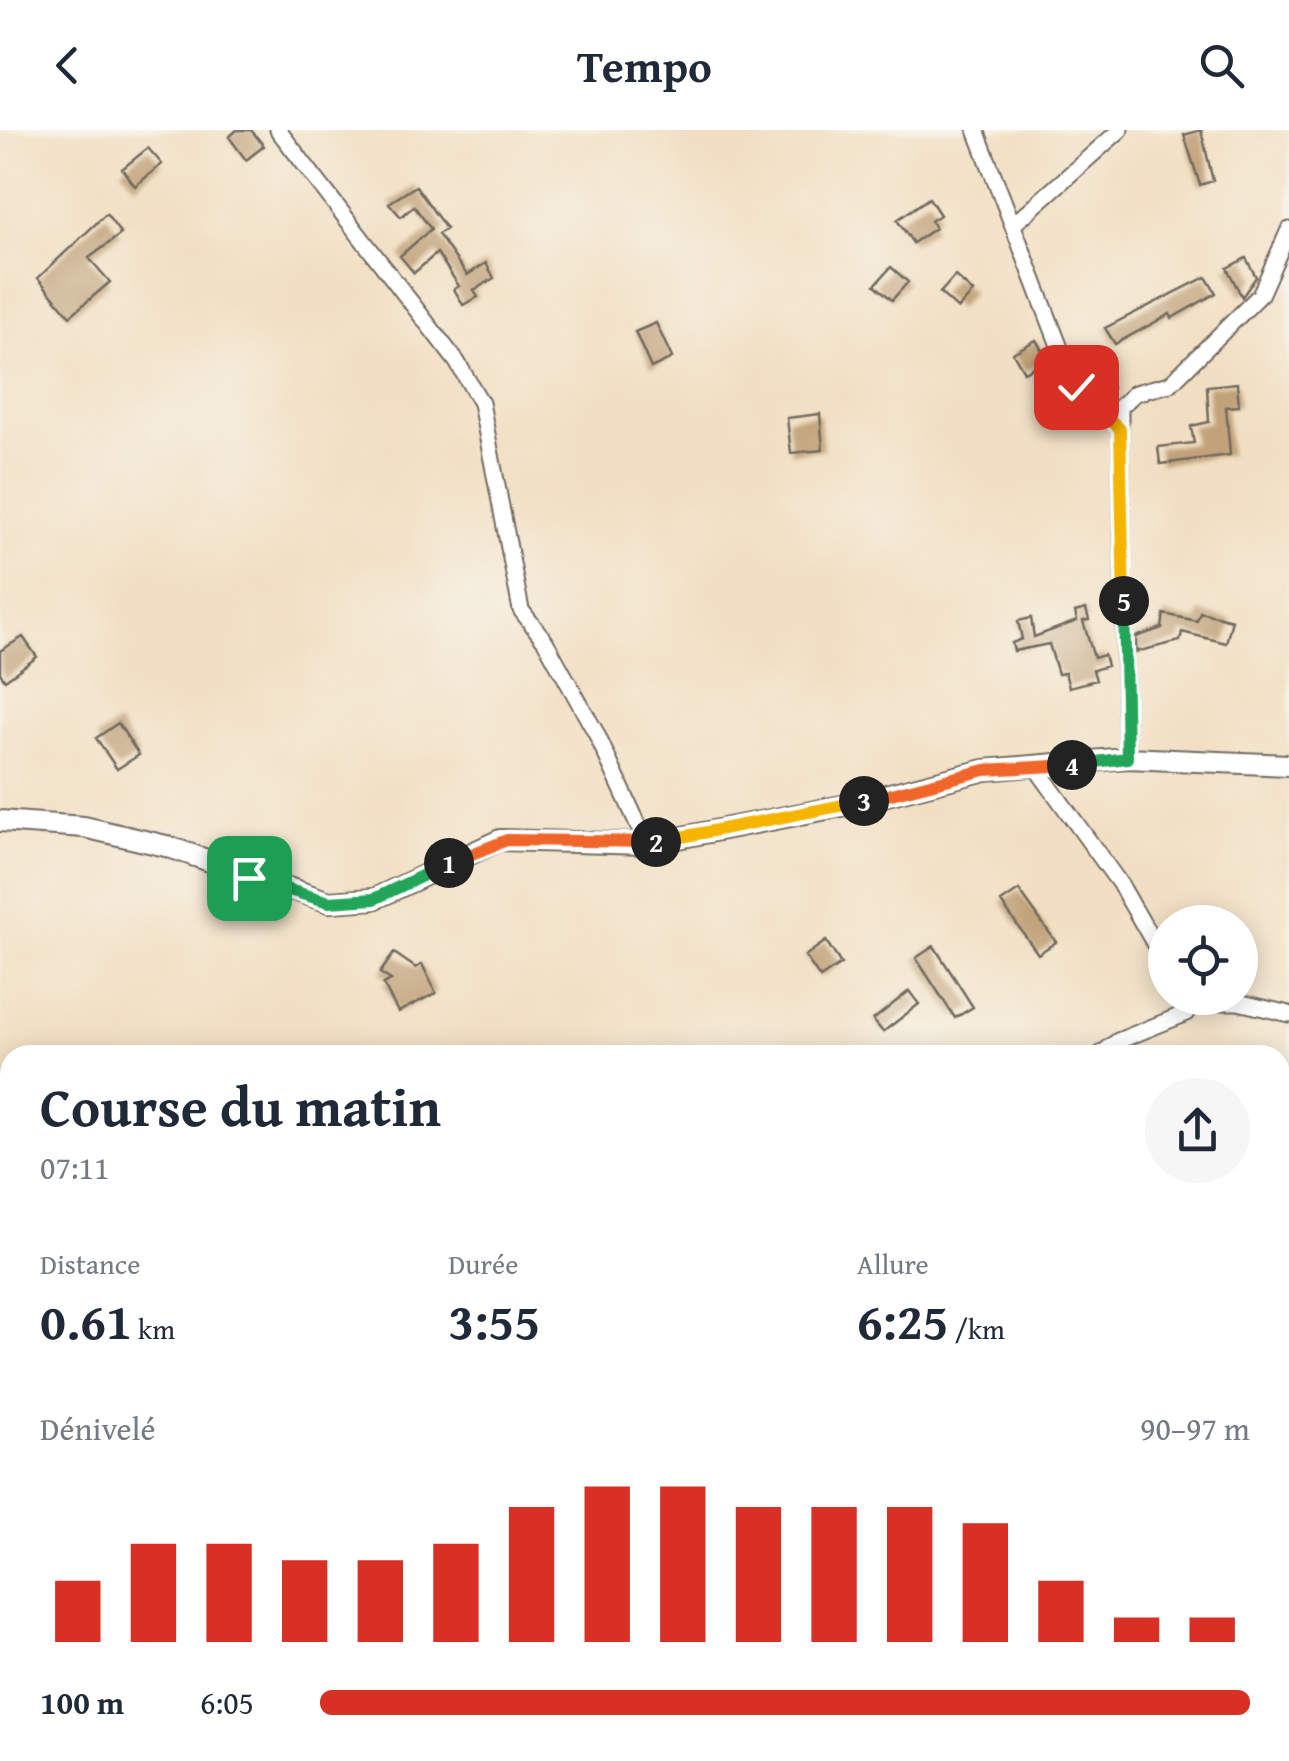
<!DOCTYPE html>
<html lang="fr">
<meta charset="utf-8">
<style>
:root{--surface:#fff;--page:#f6f6f7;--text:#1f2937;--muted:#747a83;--accent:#d93025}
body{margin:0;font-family:"Gentium Book Plus",serif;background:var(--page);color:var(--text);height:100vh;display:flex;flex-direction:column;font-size:38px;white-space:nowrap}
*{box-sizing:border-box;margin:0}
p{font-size:32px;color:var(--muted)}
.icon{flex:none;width:55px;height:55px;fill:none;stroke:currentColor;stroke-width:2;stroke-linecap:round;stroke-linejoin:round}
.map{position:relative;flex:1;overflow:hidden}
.details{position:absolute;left:0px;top:915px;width:1290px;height:718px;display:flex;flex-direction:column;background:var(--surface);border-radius:30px 30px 0 0;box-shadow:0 5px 25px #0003}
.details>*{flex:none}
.fabs{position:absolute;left:1148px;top:775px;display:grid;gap:20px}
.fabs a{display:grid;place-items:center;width:110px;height:110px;border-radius:50%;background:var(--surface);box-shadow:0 5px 25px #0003;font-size:50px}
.pin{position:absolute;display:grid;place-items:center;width:85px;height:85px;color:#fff;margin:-42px;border-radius:20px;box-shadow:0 5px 15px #0006}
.km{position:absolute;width:50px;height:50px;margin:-25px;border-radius:50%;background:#222;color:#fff;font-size:28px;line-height:50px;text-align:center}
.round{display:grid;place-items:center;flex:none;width:105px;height:105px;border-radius:52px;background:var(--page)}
.headline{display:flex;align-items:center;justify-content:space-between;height:170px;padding:0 40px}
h1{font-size:55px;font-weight:600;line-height:75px}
.metrics{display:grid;grid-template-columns:repeat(3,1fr);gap:15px;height:170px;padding:10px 40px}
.metrics div{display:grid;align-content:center}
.metrics b{font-size:50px;font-weight:600}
.metrics small{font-size:28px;font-weight:400}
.metrics p{font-size:28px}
.chart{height:280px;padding:20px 40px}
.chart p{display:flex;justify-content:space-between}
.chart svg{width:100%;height:180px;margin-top:10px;stroke:var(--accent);stroke-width:6}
ul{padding:0 40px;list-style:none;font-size:32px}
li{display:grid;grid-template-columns:160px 120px 1fr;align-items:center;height:75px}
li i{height:25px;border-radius:12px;background:var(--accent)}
header{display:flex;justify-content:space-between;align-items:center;height:130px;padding:0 40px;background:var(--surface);font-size:45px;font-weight:600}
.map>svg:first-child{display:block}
.building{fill:#c1a279}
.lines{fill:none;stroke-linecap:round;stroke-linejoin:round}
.minor-casing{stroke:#716a60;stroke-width:19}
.tertiary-casing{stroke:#716a60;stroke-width:24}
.minor{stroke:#fff;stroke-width:15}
.tertiary{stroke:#fff;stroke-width:20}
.split-1-casing{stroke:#fff;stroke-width:20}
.split-2-casing{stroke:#fff;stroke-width:20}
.split-3-casing{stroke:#fff;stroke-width:20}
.split-4-casing{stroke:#fff;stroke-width:20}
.split-5-casing{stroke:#fff;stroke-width:20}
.split-6-casing{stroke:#fff;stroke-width:20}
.split-1{stroke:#22a559;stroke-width:12}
.split-2{stroke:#f0652b;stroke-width:12}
.split-3{stroke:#f5b400;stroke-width:12}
.split-4{stroke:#f0652b;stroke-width:12}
.split-5{stroke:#22a559;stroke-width:12}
.split-6{stroke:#f5b400;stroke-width:12}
</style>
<header><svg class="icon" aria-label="back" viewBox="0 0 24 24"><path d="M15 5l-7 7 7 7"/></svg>Tempo<svg class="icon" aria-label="search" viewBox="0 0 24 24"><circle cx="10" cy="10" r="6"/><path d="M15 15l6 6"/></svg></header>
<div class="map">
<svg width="1289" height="1631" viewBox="0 0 1289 1631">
<rect width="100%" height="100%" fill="#f7f3e8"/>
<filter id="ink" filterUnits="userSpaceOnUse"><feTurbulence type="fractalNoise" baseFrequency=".01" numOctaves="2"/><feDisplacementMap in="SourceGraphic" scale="20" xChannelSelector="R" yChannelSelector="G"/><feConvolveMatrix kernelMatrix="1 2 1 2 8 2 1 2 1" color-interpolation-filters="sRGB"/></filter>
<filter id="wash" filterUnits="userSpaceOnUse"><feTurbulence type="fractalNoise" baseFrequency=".0048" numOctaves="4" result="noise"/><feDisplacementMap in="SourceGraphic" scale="40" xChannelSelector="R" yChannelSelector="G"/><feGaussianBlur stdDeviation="2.25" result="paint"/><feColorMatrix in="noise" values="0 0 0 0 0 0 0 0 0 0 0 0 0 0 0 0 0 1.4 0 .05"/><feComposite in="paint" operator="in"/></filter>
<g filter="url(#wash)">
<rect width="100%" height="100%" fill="#f2dfc3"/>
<g id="blocks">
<path class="building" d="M 237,0 L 251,0 L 264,16 L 246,30 L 229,7 Z
M 1201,0 L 1213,51 L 1200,55 L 1184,5 Z
M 148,18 L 162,34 L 135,56 L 122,39 Z
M 416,56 L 446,99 L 438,104 L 467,145 L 486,133 L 494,148 L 474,160 L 478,167 L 463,175 L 454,159 L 459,156 L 437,123 L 414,143 L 400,126 L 431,99 L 414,76 L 401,87 L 389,73 Z
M 929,68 L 940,85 L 931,91 L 935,98 L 913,113 L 897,90 Z
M 106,84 L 121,104 L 89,128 L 110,152 L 70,186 L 38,148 Z
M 1246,128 L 1256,147 L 1242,167 L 1227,138 Z
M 891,137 L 908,152 L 892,170 L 875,155 Z
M 955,146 L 973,162 L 958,179 L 940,163 Z
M 1206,147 L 1216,163 L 1172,188 L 1170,184 L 1115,214 L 1105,198 Z
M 656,193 L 672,228 L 651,238 L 635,202 Z
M 1036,210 L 1047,229 L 1024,242 L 1013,223 Z
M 1104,230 L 1112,258 L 1099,264 L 1087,236 Z
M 1237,253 L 1239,276 L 1226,277 L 1230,325 L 1160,334 L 1158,317 L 1194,313 L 1191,296 L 1209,292 L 1207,256 Z
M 820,284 L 823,320 L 791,323 L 787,288 Z
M 1086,479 L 1089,490 L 1083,491 L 1094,528 L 1104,525 L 1107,536 L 1093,540 L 1096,550 L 1069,557 L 1065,543 L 1058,544 L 1049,514 L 1014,521 L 1012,513 L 1022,509 L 1018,491 L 1031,488 L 1034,507 L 1077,491 L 1075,482 Z
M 1200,482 L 1232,490 L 1226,513 L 1182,502 L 1180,511 L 1136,522 L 1136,507 L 1162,498 L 1164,484 L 1197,491 Z
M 23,507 L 37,527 L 5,550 L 0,543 L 0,521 Z
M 118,593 L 139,625 L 117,639 L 96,608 Z
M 1019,760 L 1056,812 L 1038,824 L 1001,772 Z
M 826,811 L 841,834 L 820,848 L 805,826 Z
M 934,816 L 973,877 L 955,888 L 916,828 Z
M 394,823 L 416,838 L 422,834 L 436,863 L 398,882 L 383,854 L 391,850 L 380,843 Z
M 909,861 L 919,874 L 883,902 L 873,890 Z"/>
</g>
</g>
<g filter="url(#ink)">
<use href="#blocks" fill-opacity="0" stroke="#716a60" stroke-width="2.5"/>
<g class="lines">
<g class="minor-casing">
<path id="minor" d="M 278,0 L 457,232 L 481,273 L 521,480 L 545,511 L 596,603 L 647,714
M 976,0 L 1075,257 L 1120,299 L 1127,628
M 1015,93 L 1120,0
M 1120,299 L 1120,277 L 1135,263 L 1170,254 L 1260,165 L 1289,100
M 1034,635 L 1120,754 L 1165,832
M 1189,872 L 1238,872 L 1289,884
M 1100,925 L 1118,911 L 1187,883 L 1186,868
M 1280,1245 L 1289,1236
M 1280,1462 L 1289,1462"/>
</g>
<g class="tertiary-casing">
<path id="tertiary" d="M 0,691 L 84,697 L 166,716 L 329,772 L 374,769 L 500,710 L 647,714 L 847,675 L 985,640 L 1127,628 L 1289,635"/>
</g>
<use href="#minor" class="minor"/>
<use href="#tertiary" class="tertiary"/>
</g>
</g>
<g class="lines" filter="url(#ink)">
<g class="split-1-casing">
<path id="split-1" d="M 249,748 L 329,772 L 374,769 L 449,733"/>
</g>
<g class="split-2-casing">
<path id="split-2" d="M 449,733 L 507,710 L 656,712"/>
</g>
<g class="split-3-casing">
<path id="split-3" d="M 656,712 L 864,671"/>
</g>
<g class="split-4-casing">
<path id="split-4" d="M 864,671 L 985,640 L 1072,635"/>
</g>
<g class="split-5-casing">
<path id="split-5" d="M 1072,635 L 1127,628 L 1124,471"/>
</g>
<g class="split-6-casing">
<path id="split-6" d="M 1076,257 L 1120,299 L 1124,471"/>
</g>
<use href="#split-1" class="split-1"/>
<use href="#split-2" class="split-2"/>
<use href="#split-3" class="split-3"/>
<use href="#split-4" class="split-4"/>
<use href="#split-5" class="split-5"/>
<use href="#split-6" class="split-6"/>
</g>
</svg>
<div class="fabs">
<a><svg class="icon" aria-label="locate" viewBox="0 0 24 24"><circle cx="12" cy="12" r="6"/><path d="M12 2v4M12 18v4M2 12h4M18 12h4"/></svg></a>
</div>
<div class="pin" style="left:249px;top:748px;background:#1e9e55"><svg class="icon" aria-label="arrive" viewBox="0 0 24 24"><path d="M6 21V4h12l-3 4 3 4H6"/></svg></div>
<div class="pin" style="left:1076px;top:257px;background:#d93025"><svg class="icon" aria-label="check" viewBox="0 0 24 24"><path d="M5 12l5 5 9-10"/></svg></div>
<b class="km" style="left:449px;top:733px">1</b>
<b class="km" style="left:656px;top:712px">2</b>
<b class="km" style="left:864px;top:671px">3</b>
<b class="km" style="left:1072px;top:635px">4</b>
<b class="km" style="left:1124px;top:471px">5</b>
<section class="details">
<div class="headline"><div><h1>Course du matin</h1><p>07:11</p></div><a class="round"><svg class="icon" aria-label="share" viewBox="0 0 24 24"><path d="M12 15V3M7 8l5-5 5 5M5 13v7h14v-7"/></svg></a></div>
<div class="metrics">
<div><p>Distance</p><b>0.61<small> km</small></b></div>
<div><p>Durée</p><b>3:55</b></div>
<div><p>Allure</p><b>6:25<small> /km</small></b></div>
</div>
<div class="chart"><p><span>Dénivelé</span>90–97 m</p>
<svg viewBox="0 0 160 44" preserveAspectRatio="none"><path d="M5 44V29M15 44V20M25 44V20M35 44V24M45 44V24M55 44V20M65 44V11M75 44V6M85 44V6M95 44V11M105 44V11M115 44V11M125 44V15M135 44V29M145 44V38M155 44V38"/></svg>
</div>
<ul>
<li><b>100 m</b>6:05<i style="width:100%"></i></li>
</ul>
</section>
</div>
